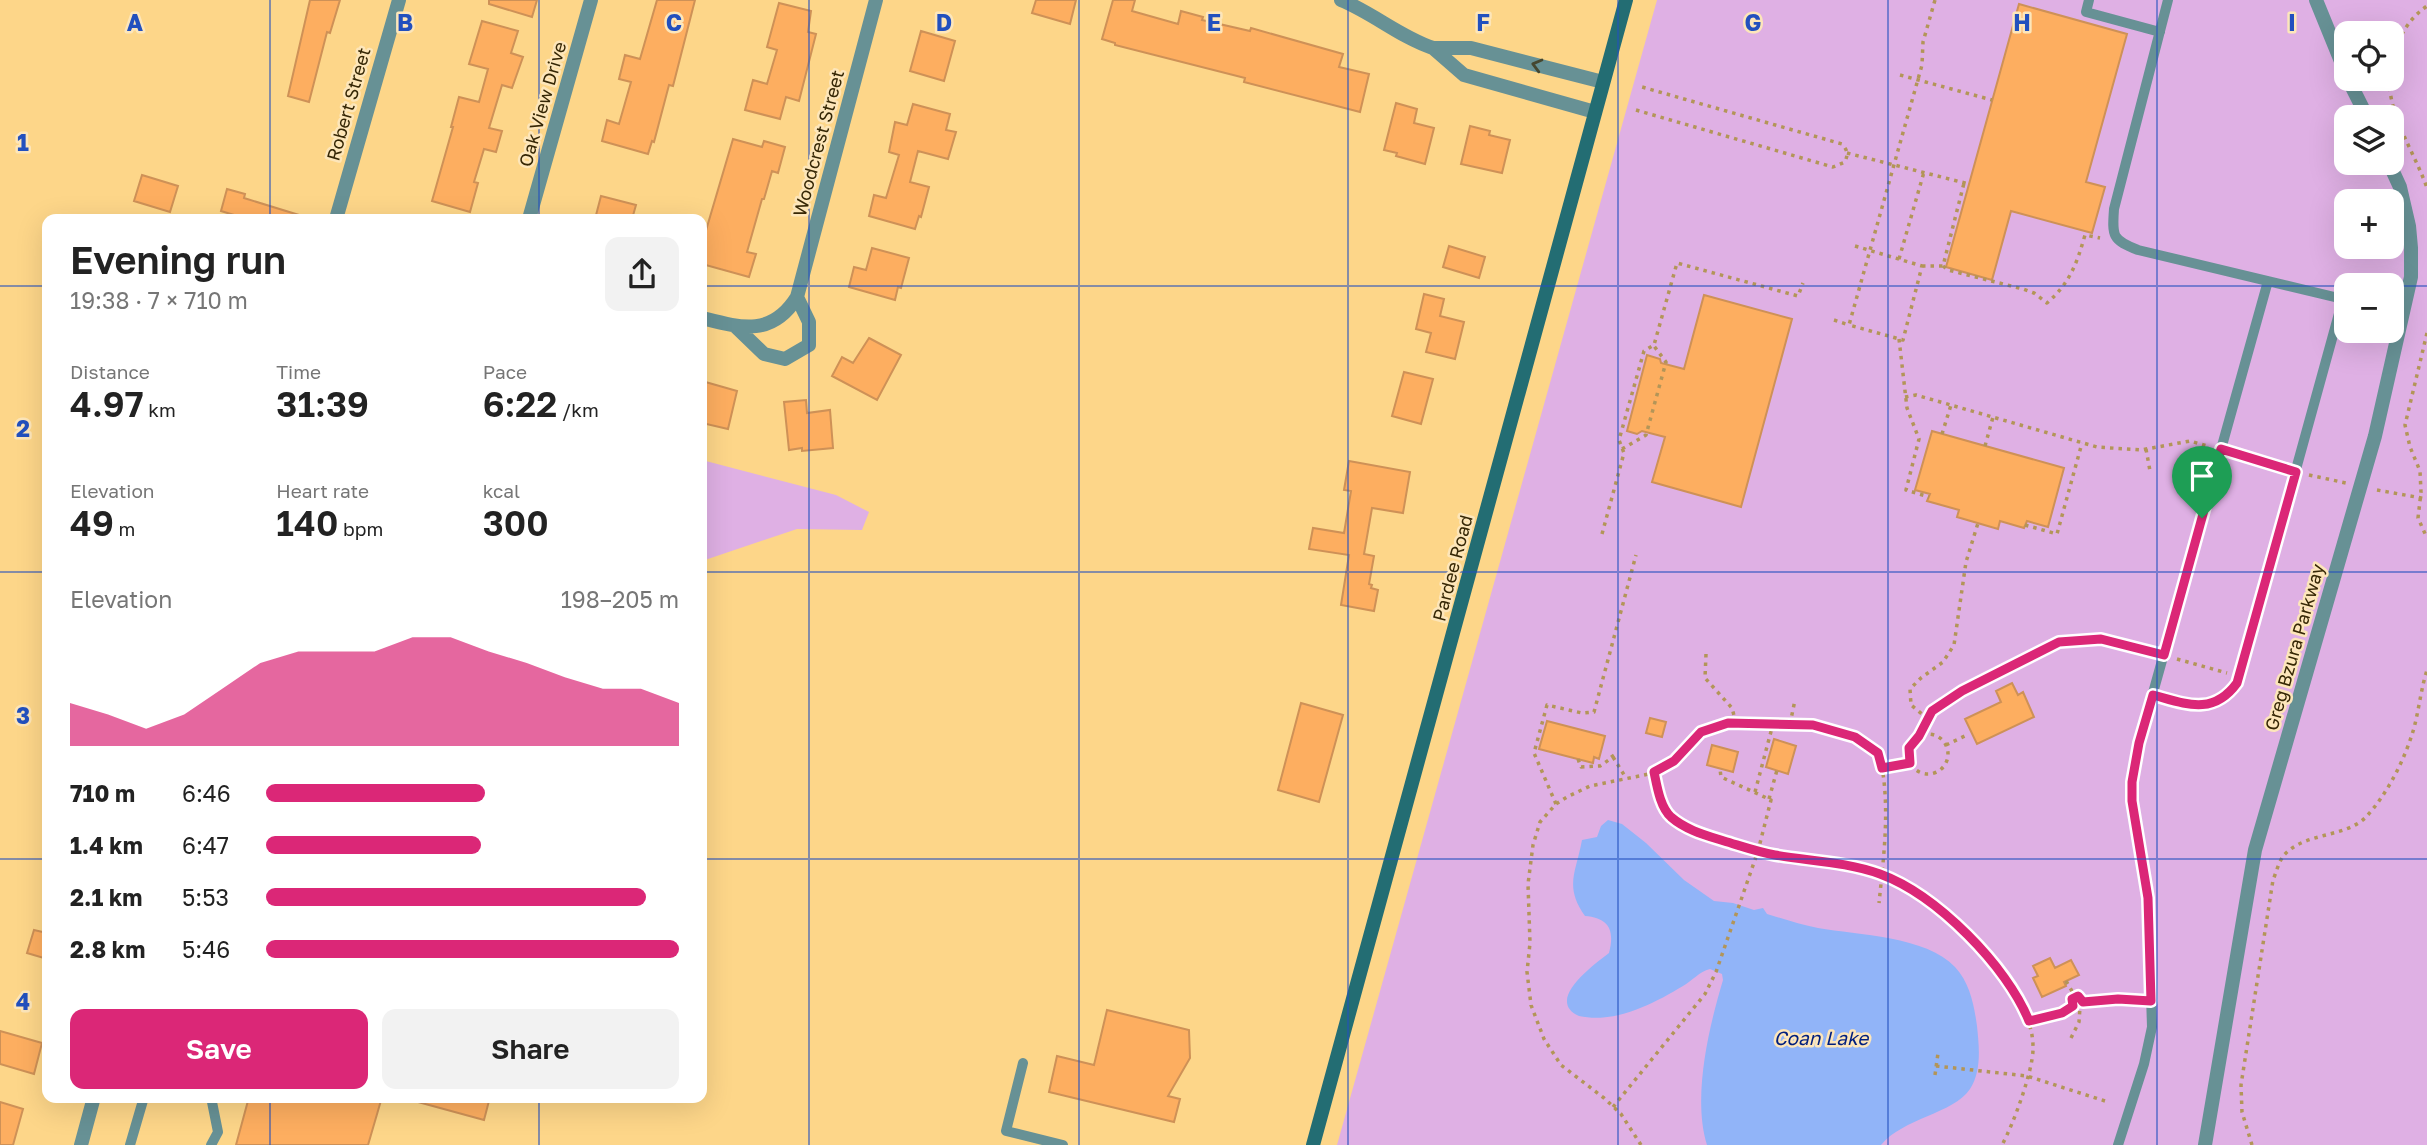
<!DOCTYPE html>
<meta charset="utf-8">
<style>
:root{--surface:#fff;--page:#f2f2f2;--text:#222;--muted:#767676;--accent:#db2777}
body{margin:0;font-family:"Golos Text",sans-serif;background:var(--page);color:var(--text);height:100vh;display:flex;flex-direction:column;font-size:26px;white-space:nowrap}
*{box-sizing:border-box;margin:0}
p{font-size:23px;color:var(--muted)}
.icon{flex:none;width:38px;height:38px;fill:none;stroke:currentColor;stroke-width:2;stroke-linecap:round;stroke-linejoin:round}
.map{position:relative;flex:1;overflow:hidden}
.details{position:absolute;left:42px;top:214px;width:665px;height:889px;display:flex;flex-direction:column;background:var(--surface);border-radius:14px;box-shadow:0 7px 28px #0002}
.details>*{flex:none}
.buttons{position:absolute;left:2334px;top:21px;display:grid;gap:14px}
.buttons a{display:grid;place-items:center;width:70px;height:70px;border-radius:14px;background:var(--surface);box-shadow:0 7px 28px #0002;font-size:35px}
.pin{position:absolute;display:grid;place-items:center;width:60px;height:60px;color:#fff;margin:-72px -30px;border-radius:50% 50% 50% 0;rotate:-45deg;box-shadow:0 0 7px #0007}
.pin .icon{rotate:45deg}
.round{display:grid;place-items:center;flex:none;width:74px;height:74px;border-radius:14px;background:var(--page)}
.overview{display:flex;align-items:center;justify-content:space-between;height:119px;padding:0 28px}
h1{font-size:38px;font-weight:600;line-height:52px}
.figures{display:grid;grid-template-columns:repeat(3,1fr);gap:10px;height:119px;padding:7px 28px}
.figures div{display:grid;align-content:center}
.figures b{font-size:35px;font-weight:600}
.figures small{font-size:19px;font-weight:400}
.figures p{font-size:19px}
.chart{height:196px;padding:14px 28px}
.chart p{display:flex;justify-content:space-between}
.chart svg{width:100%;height:126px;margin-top:7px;fill:var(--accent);opacity:.7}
.primary-button{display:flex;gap:14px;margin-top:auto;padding:14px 28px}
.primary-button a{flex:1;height:80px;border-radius:14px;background:var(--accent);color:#fff;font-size:28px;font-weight:600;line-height:80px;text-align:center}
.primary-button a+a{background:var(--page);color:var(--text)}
ul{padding:0 28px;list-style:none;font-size:23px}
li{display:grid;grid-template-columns:112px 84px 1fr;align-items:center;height:52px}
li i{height:18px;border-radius:9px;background:var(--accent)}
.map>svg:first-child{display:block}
.green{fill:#dfb0e4;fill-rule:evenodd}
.water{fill:#91b4f8}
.building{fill:#fdae60;stroke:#ce9157;stroke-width:2}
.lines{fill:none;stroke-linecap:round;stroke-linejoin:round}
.path{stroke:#b39558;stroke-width:3.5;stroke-dasharray:3.5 5;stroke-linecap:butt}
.lane{stroke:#679195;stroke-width:10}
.street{stroke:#679195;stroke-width:14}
.secondary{stroke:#236d73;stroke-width:14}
.oneway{stroke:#454730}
.route-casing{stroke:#fff;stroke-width:14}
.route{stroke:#db2777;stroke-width:9}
.grid{fill:none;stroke:#2250be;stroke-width:2;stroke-opacity:0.55}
.labels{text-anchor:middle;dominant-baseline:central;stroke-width:5;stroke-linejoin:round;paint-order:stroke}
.street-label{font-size:18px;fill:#362705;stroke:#fde6ba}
.water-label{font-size:19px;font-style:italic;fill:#001f7e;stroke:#fde6ba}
.grid-label{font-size:23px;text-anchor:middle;font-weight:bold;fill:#2250be;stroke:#fde6ba;stroke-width:5;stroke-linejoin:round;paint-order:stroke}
</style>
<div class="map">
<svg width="2427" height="1145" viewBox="0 0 2427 1145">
<rect width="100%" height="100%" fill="#fdd689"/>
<path class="green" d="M 1657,0 L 2427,0 L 2427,1145 L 1337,1145 ZM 2347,33 L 2392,33 L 2392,79 L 2347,79 ZM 2347,117 L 2392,117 L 2392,163 L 2347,163 ZM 2347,201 L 2392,201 L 2392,247 L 2347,247 ZM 2347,285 L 2392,285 L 2392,331 L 2347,331 Z
M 702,460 L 836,495 L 869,512 L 862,530 L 797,529 L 702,561 Z"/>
<path class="water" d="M 1608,820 L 1622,824 L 1646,843 L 1684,880 L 1714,901 L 1733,903 L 1754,910 L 1763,908 L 1767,914 C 1784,919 1801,925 1818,928 C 1858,935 1926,936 1955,967 C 1970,983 1974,1005 1977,1026 C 1979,1046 1982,1071 1970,1089 C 1953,1114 1903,1118 1881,1145 L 1707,1145 C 1692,1097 1709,1027 1723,980 L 1722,974 L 1710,969 C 1699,972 1693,980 1683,986 C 1653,1004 1615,1024 1579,1016 C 1544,1000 1595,964 1609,953 C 1615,930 1609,918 1585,916 C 1564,886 1576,873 1582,840 L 1597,837 L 1601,826 Z"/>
<path class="building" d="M 310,0 L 340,0 L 330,33 L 327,32 L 309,102 L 288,96 Z
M 489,0 L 537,0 L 532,17 L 489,4 Z
M 657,0 L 695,0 L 673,86 L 669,85 L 654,142 L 652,141 L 648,154 L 602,141 L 607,120 L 619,124 L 631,82 L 619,79 L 625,55 L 640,59 Z
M 1036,0 L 1076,0 L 1070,24 L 1032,13 Z
M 1113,0 L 1135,0 L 1132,11 L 1178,24 L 1181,11 L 1203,17 L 1202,20 L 1250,31 L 1251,28 L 1343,54 L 1339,67 L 1369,74 L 1360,112 L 1244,82 L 1245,78 L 1115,45 L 1115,43 L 1102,39 Z
M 779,3 L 811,11 L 808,32 L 816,34 L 799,101 L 786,97 L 780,119 L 745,110 L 753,80 L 767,84 L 777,50 L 767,47 Z
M 2019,4 L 2127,34 L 2086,182 L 2105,187 L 2092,233 L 2011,211 L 1992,280 L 1946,267 Z
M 482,21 L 518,31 L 511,53 L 523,57 L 512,88 L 502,85 L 489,128 L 502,131 L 496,152 L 484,149 L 474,182 L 478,183 L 470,212 L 432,201 L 453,127 L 451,127 L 459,97 L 479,102 L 488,69 L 469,64 Z
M 921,31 L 955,41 L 944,81 L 910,71 Z
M 1396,103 L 1417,109 L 1414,123 L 1434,128 L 1425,164 L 1396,156 L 1397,153 L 1384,150 Z
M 913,104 L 950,114 L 946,130 L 956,132 L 948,159 L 918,151 L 910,182 L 929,187 L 921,217 L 919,216 L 915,229 L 869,216 L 874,195 L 886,198 L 899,155 L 889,152 L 895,122 L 907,125 Z
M 1470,126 L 1490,131 L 1489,135 L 1510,140 L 1502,173 L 1461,164 Z
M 733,139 L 762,147 L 764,141 L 785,147 L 778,173 L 772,171 L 764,199 L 762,199 L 747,252 L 756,254 L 749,277 L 702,264 L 702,244 Z
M 142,175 L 178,186 L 170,212 L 134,201 Z
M 227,189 L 245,194 L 244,198 L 299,215 L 298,219 L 233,219 L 234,215 L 221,211 Z
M 601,196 L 636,205 L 632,219 L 595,219 Z
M 1449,246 L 1485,257 L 1479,278 L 1443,267 Z
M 872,248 L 909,258 L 901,288 L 898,287 L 895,300 L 849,287 L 854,267 L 866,270 Z
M 1424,294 L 1444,299 L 1440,316 L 1464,322 L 1455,359 L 1426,352 L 1431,333 L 1416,329 Z
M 1704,295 L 1792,319 L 1741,507 L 1652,482 L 1665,437 L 1642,431 L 1637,434 L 1627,431 L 1647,355 L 1660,359 L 1661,363 L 1684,369 Z
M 869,338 L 901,355 L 877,400 L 832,376 L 842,357 L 853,363 Z
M 1404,372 L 1433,379 L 1421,424 L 1392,416 Z
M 702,381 L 737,391 L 728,429 L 702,423 Z
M 806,400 L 807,413 L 830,410 L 833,448 L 802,451 L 802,448 L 789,450 L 784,402 Z
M 1932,431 L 2064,468 L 2048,527 L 2027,521 L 2024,528 L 2000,521 L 1998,529 L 1957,517 L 1959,510 L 1927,501 L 1930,494 L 1915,490 Z
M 1349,461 L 1410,472 L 1403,513 L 1372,508 L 1364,554 L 1374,556 L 1369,584 L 1372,585 L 1371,588 L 1378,590 L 1374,611 L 1341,605 L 1349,555 L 1309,549 L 1313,528 L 1344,533 L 1351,491 L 1344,490 Z
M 2012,683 L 2018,695 L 2023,692 L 2034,717 L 1977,744 L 1965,719 L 2001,702 L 1996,691 Z
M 1301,703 L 1343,715 L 1319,802 L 1278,790 Z
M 1650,718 L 1666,722 L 1662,737 L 1646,733 Z
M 1547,721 L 1605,736 L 1599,759 L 1594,757 L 1593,763 L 1539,749 Z
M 1774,739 L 1796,746 L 1788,774 L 1766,767 Z
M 1712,745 L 1738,752 L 1733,772 L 1707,765 Z
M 34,930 L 47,933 L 47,959 L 27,953 Z
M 2050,958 L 2055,968 L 2071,960 L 2079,975 L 2064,982 L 2066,986 L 2042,997 L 2033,978 L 2038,976 L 2033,966 Z
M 1107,1010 L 1189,1030 L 1190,1058 L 1168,1096 L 1180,1099 L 1174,1122 L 1049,1092 L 1057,1056 L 1094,1065 Z
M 0,1031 L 42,1043 L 34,1074 L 0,1064 Z
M 249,1097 L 382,1097 L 368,1145 L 236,1145 Z
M 419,1097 L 490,1097 L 484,1120 L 418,1102 Z
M 0,1102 L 23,1109 L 13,1145 L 0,1145 Z"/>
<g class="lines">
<path class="path" d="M 2392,58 C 2399,37 2408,19 2427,6
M 1900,75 L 1992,100
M 2389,79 C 2390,119 2414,151 2427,188
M 1636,110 L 1833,167 L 1845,162 C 1848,154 1848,151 1842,144 L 1642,87
M 1847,153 L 1969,184
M 1855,246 L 1922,266 L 1903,340 L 1849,325 L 1922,65 L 1923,42 L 1935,0
M 1899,259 L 1924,172
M 1922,266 L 1943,266 L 1964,183
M 1943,266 L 1948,270 L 2023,289 L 2034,293 L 2047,303 C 2070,283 2077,263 2085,235 L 2100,238
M 1834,320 L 1849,325
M 2427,333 L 2405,425 L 2410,447 L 2420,471 L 2421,492 L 2418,518 L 2427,538
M 1899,339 L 1907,408 L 1919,439 L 1906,490 L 1929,497
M 1905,397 L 1916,395 L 2097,447 L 2141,450 L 2190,441 L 2207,446
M 1942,434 L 1951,405
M 1985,446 L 1993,417
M 1622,449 L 1646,435 L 1666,362 L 1654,346
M 2146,449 L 2150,471
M 2235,454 L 2281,468
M 2309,475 L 2346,483
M 2377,490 L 2427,499
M 2025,525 L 2057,534 L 2082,443
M 1602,534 L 1624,453 L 1619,440 L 1644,351 L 1654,345 L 1677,263 L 1798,296 L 1803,283
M 1706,654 L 1705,678 L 1732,708 L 1736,723
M 2177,659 L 2227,673
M 1928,719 L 1911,705 L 1910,689 L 1921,678 L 1943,662 L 1954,645 L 1966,562 L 1978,523
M 1790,724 L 1795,700
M1908 754a20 20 0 1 1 40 0a20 20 0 1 1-40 0Z
M 1919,736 L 1932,711 L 1962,691 L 2059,642 L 2101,639 L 2149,651
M 1946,745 L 1969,734
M 1613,757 L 1626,778
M 1578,759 L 1581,767 L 1600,766 L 1613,757 L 1609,751
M 1882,768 L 1910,763
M 1654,773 C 1657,786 1660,806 1671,817 C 1685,830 1705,835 1723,841 C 1742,846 1760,853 1779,856 C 1814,861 1851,862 1883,875 C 1938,899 2035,986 2033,1049 C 2033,1071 2013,1125 2002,1145
M 1755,792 L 1773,724
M 1769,799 L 1777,770
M 1556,804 L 1534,753 L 1547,705 L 1582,713 L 1594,712 L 1636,555
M 2066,981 L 2075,996
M 2083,1001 L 2138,1000
M 2029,1021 L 2062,1013 L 2073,1005 L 2080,1007 L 2083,1001 L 2078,996 L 2073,997 L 2072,1001 L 2073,1005
M 2071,1038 L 2079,1022 L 2080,1007
M 1936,1066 L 2027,1076 L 2105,1101
M 1935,1075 L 1938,1053
M 1613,1107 L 1705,994 L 1716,972 L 1758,851 L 1771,800 L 1721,777 L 1720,769
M 1641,1145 L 1621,1114 L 1604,1098 L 1561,1065 L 1544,1039 L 1531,1005 L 1527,972 L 1530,943 L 1528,884 L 1533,845 L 1540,822 L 1556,804 L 1567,797 L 1590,786 L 1654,773 L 1674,761 L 1701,732 L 1728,723 L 1813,725 L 1855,737 L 1879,753 C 1891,801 1884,854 1879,903
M 2252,1145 L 2242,1112 L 2241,1085 L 2273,880 C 2276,873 2279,861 2284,855 C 2305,832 2345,838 2366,817 C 2388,793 2405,759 2414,728 C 2419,709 2421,689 2427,670"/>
<path class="lane" d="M 2089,0 L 2086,12 L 2160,32
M 2168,0 L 2114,209 C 2112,236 2112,240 2138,250 L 2347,300
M 2153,695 C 2186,705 2213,716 2237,683 L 2343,299
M 1023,1063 L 1006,1131 L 1063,1145
M 130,1145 L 144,1097
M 211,1145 L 218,1132 L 211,1097
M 2118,1145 L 2144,1064 L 2152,1027 L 2148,898 L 2132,801 L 2132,782 L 2139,743 L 2268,281"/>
<path class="street" d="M 1341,0 C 1373,13 1400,37 1433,48
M 2316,0 L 2347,76
M 2348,79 L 2367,117
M 1595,112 L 1464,75 L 1433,48 L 1471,48 L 1603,82
M 336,219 L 399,0
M 529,219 L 591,0
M 702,318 C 741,328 772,337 797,297 L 876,0
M 736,327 L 764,354 L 785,359 L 809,345 L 809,322 L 797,297
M 81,1145 L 94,1097
M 2205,1145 L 2255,850 L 2375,436 L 2411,277 L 2411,248 L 2409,226 L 2400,187 L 2389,163"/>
<path class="secondary" d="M 1313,1145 L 1626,0"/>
</g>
<defs><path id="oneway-chevron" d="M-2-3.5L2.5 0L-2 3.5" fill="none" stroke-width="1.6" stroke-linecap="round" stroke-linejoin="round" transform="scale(1.75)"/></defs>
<use class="oneway" href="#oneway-chevron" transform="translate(1537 65) rotate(-165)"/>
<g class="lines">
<g class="route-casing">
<path id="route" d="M 2221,449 L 2296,472 L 2237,683 C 2213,716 2186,704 2153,695 L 2139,743 L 2132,782 L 2132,801 L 2148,898 L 2151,1001 L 2118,999 L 2083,1002 L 2078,996 L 2072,999 L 2073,1006 L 2062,1013 L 2029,1021 C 2007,966 1937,895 1880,874 C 1847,862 1810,861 1775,855 C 1758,852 1741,846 1724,841 C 1705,835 1686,830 1671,817 C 1660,807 1657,786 1654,772 L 1674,761 L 1701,732 L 1728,723 L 1813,725 L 1855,737 L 1878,753 L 1882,768 L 1910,763 L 1909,748 L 1919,736 L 1932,711 L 1962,691 L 2059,642 L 2101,639 L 2164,655 Z"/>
</g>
<use href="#route" class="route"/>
</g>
<path class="grid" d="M 270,0 L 270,219M 539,0 L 539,219M 809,0 L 809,1145M 1079,0 L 1079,1145M 1348,0 L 1348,1145M 1618,0 L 1618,1145M 1888,0 L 1888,1145M 2157,0 L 2157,1145M 0,286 L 47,286M 702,286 L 2347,286M 2392,286 L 2427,286M 0,572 L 47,572M 702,572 L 2427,572M 0,859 L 47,859M 702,859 L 2427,859M 270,1097 L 270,1145M 539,1097 L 539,1145"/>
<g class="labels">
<g class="street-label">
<text transform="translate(348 104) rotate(-74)">Robert Street</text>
<text transform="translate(542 104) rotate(-74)">Oak View Drive</text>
<text transform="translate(818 143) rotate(-75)">Woodcrest Street</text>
<text transform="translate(1452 568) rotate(-75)">Pardee Road</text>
<text transform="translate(2294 647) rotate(-74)">Greg Bzura Parkway</text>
</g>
<g class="water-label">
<text x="1821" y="1037">Coan Lake</text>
</g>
</g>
<g class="grid-label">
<text x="135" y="31">A</text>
<text x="405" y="31">B</text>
<text x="674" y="31">C</text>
<text x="944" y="31">D</text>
<text x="1214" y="31">E</text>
<text x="1483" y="31">F</text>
<text x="1753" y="31">G</text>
<text x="2022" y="31">H</text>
<text x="2292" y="31">I</text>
<text x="23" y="151">1</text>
<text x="23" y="437">2</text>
<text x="23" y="724">3</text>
<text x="23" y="1010">4</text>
</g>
</svg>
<div class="buttons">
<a><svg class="icon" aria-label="locate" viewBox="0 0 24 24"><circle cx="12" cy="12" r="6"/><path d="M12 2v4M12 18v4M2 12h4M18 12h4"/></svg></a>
<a><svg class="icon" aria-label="layers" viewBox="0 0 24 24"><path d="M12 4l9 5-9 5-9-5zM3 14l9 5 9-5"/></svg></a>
<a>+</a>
<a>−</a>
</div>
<div class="pin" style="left:2202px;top:518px;background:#1e9e55"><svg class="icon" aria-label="arrive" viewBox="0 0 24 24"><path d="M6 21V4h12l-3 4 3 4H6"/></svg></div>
<section class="details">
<div class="overview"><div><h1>Evening run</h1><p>19:38 · 7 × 710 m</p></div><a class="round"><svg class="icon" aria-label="share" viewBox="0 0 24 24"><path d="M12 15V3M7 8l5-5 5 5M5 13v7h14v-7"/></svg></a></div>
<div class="figures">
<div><p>Distance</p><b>4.97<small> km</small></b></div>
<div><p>Time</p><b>31:39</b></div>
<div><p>Pace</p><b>6:22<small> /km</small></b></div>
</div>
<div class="figures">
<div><p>Elevation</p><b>49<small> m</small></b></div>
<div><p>Heart rate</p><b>140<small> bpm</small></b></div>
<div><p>kcal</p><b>300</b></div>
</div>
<div class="chart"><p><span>Elevation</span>198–205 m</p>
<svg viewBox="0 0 160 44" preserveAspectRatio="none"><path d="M0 44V29L10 33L20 38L30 33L40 24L50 15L60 11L70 11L80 11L90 6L100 6L110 11L120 15L130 20L140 24L150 24L160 29V44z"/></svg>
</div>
<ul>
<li><b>710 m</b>6:46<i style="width:53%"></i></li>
<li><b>1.4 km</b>6:47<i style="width:52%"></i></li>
<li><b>2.1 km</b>5:53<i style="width:92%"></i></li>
<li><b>2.8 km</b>5:46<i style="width:100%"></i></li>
</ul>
<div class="primary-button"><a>Save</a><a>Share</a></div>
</section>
</div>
